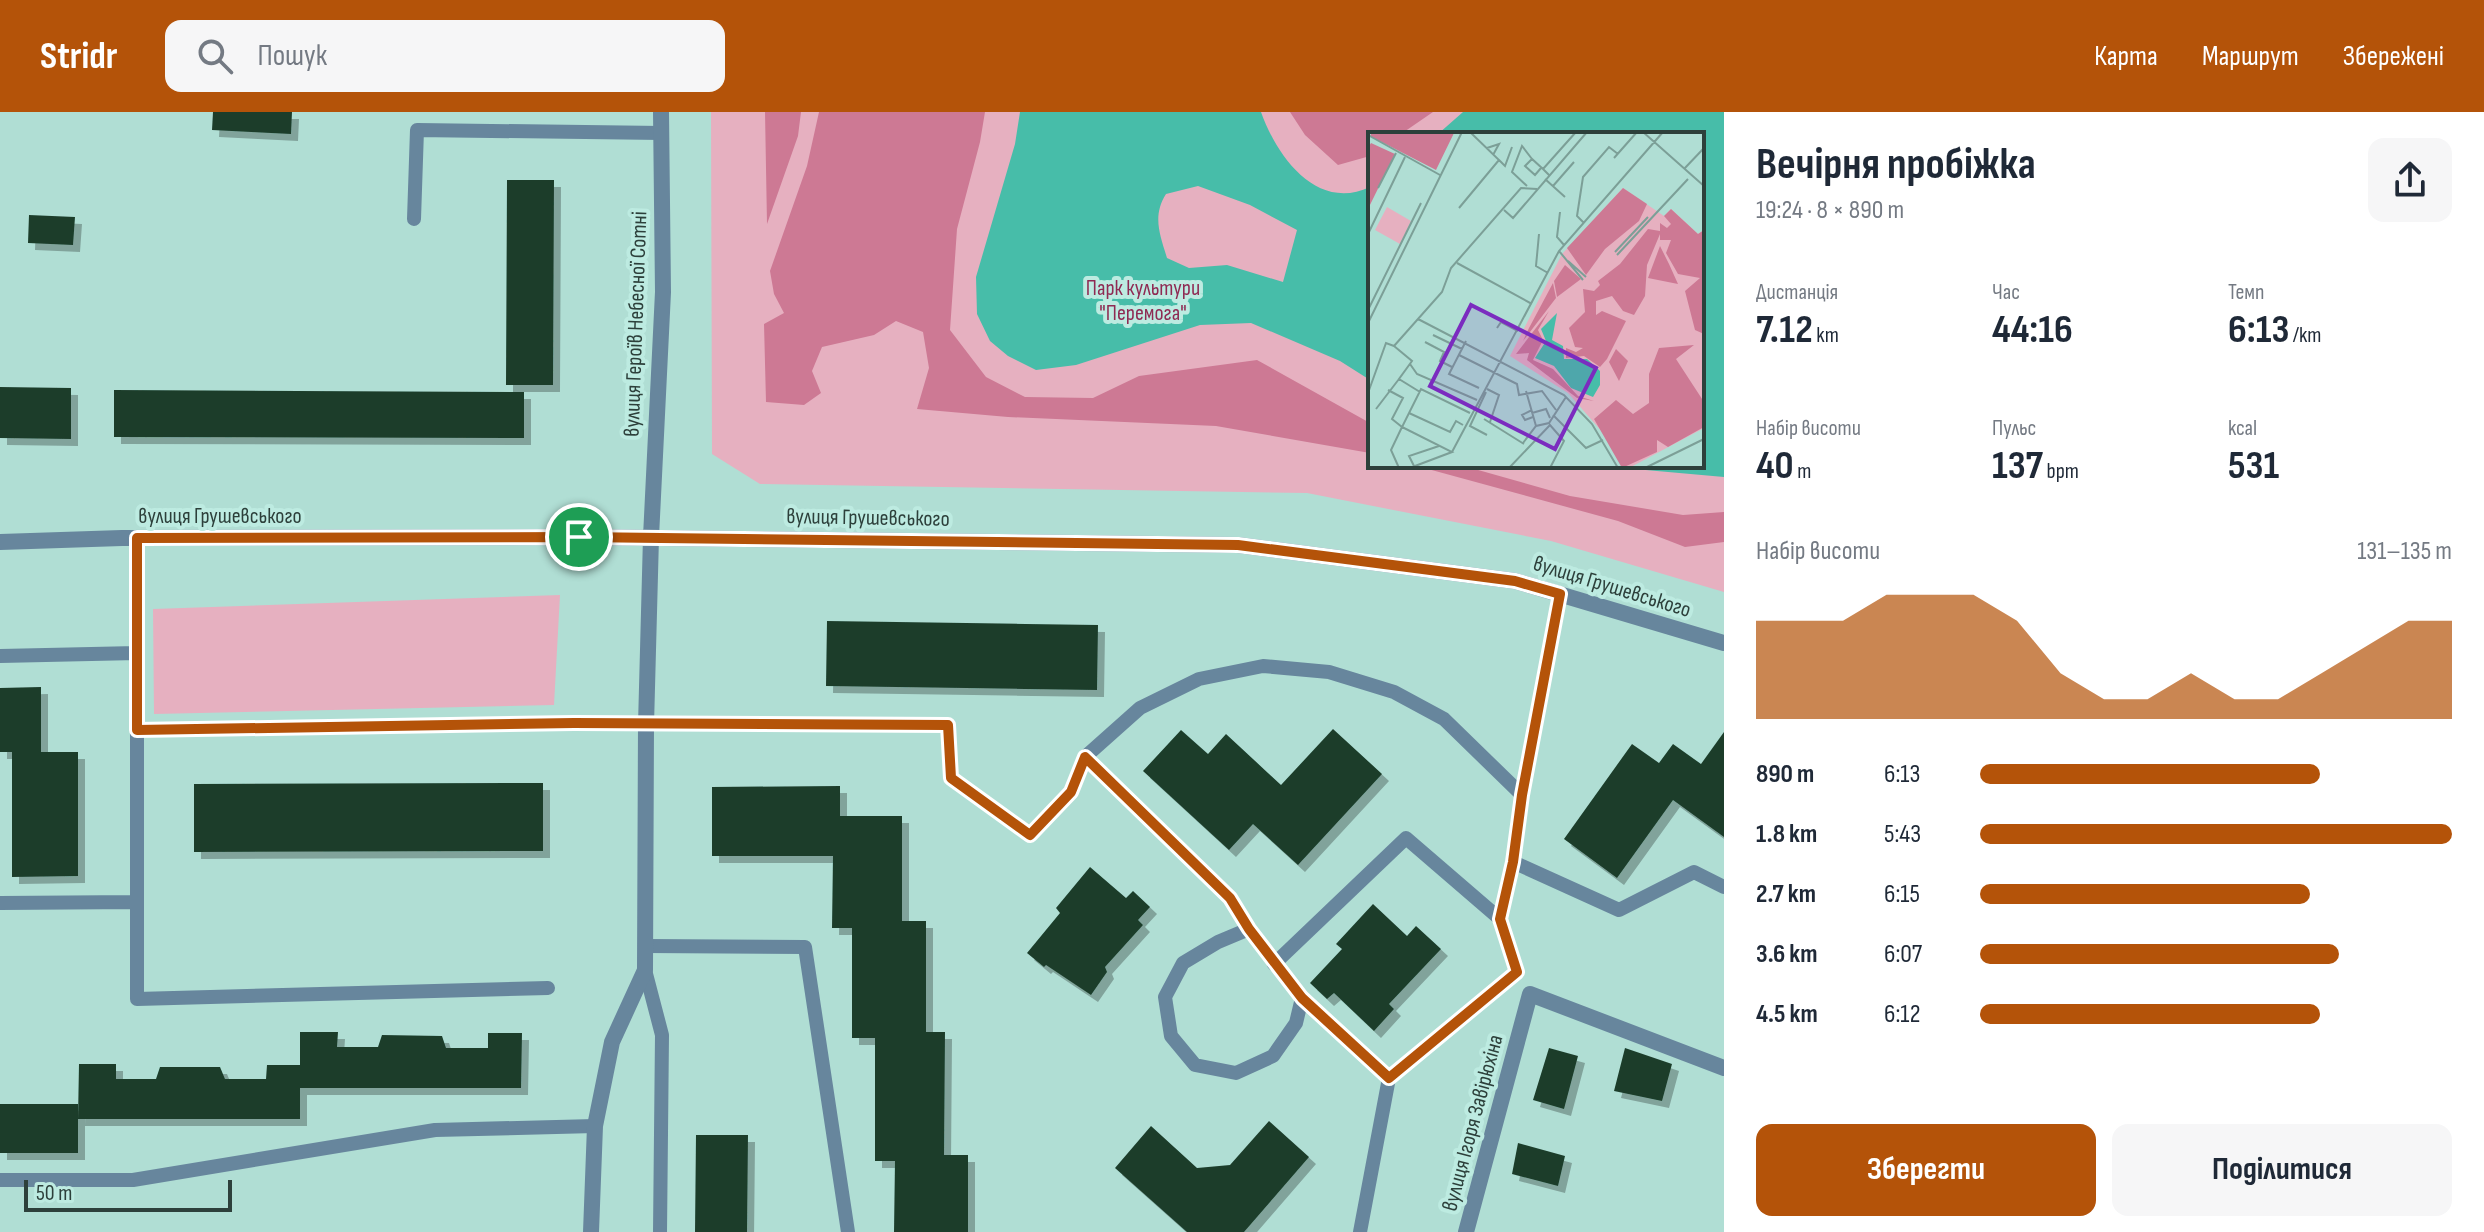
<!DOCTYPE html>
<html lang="uk">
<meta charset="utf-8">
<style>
:root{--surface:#fff;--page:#f6f6f7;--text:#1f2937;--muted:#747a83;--accent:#b45309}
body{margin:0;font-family:"Sofia Sans Condensed",sans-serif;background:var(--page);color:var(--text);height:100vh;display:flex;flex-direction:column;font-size:30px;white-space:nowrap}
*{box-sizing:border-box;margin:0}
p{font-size:26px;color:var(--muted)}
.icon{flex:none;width:44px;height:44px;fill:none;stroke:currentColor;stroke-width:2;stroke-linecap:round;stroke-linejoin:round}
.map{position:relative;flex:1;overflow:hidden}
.sheet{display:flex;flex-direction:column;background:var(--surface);width:760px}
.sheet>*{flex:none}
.scale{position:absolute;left:24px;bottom:20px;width:208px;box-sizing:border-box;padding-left:8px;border:4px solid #2d403b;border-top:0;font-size:22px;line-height:28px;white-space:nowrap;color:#2d403b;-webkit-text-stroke:6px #bdebe1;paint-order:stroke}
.pin{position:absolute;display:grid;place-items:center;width:68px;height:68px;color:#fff;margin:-34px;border:4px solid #fff;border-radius:50%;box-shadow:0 2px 8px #0007}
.round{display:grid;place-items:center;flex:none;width:84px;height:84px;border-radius:16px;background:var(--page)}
.headline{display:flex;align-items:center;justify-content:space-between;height:136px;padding:0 32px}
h1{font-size:44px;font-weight:700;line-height:60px}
.stats{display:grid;grid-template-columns:repeat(3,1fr);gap:12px;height:136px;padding:8px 32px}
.stats div{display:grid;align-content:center}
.stats b{font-size:40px;font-weight:700}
.stats small{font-size:22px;font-weight:400}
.stats p{font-size:22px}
.chart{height:224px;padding:16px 32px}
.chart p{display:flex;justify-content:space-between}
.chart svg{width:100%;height:144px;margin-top:8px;fill:var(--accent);opacity:.7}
.primary-button{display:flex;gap:16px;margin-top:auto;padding:16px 32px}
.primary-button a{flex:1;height:92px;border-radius:16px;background:var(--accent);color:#fff;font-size:32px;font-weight:700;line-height:92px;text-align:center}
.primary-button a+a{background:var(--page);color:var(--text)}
ul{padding:0 32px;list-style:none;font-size:26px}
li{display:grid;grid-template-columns:128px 96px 1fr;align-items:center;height:60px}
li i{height:20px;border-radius:10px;background:var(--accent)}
header{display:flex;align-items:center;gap:48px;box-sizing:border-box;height:112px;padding:0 40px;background:var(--accent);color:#fff}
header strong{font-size:38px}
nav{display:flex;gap:44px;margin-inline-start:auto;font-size:28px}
.search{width:560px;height:72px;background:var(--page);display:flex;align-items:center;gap:20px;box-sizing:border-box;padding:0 28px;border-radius:16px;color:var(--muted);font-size:30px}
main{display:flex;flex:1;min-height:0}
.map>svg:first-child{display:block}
.green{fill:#e6b0c0;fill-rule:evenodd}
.forest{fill:#cd7994}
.water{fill:#47bda9;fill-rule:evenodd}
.building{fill:#1c3e2c;filter:url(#shadow)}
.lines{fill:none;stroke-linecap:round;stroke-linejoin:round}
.service{stroke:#67869d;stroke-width:14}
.minor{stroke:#67869d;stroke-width:16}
.route-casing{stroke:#fff;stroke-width:16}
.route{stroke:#b45309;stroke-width:10}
.labels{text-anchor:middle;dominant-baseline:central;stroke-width:8;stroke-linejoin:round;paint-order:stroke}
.park-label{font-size:22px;fill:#8f2a53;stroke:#bdebe1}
.street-label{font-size:22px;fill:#2d403b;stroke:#bdebe1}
.inset-road{fill:none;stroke:#7c9f97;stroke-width:2}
.view{fill:#7b2cbf;fill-opacity:0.15;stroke:#7b2cbf;stroke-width:4}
.inset-edge{fill:none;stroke:#2d403b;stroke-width:4}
</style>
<header>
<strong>Stridr</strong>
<div class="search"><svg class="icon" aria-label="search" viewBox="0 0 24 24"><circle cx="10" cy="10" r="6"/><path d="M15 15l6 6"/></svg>Пошук</div>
<nav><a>Карта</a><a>Маршрут</a><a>Збережені</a></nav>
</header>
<main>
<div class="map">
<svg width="1724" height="1120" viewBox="0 0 1724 1120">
<defs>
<filter id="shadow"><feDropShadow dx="7" dy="7" stdDeviation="0" flood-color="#0004"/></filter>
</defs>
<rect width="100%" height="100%" fill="#b0ded4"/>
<path class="green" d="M 711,0 L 1724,0 L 1724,480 L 1551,429 L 1307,381 L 760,372 L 712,342 ZM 1370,22 L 1702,22 L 1702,354 L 1370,354 Z
M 560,483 L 554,593 L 154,602 L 153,497 Z"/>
<path class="forest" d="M 765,0 L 801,0 L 798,24 L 767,112 Z
M 819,0 L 985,0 L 980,30 L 957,117 L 950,218 L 986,265 L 1025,285 L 1093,286 L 1139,264 L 1257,248 L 1370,311 L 1370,341 L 1216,314 L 1008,305 L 917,297 L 929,256 L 923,220 L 896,209 L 874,223 L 822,235 L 812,259 L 821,281 L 804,293 L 766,290 L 764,212 L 784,201 L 774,182 L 770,159 L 807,54 Z
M 1290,0 L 1433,0 L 1401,22 L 1370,22 L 1370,44 L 1338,53 L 1305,23 Z
M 1417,354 L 1464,354 L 1570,384 L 1683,403 L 1724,400 L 1724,430 L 1685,435 L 1618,409 Z"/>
<path class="water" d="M 1020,0 L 1261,0 C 1277,45 1317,100 1370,75 L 1370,268 L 1340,249 L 1251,211 L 1200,213 L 1076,253 L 1036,258 L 1008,244 L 990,229 L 977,202 L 976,165 L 1015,32 ZM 1198,74 L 1250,93 L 1297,118 L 1283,170 L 1227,153 L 1189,156 L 1167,146 C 1160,123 1152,104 1166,82 Z
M 1463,0 L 1724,0 L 1724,365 L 1601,354 L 1702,354 L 1702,22 L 1438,22 Z"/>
<path class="building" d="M 213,0 L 292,0 L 291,22 L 212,18 Z
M 507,68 L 554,68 L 553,273 L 506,273 Z
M 29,103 L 75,105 L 73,133 L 28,131 Z
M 0,275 L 71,276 L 71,327 L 0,326 Z
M 114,278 L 524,280 L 524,326 L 114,325 Z
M 827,509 L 1098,513 L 1097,578 L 826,574 Z
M 41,575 L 41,640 L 78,640 L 78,764 L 12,765 L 12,640 L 0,640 L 0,576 Z
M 1333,617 L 1382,662 L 1298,753 L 1253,712 L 1229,738 L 1143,659 L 1181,618 L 1208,642 L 1226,622 L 1281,673 Z
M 1724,620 L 1724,725 L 1673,688 L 1617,766 L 1564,727 L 1632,632 L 1659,651 L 1673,632 L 1701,652 Z
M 543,671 L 543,739 L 194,740 L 194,672 Z
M 840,674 L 840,704 L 902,704 L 902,809 L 926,809 L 926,920 L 945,920 L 944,1043 L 968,1043 L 968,1120 L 894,1120 L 895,1049 L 875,1049 L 875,926 L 852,926 L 852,816 L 832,816 L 833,744 L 712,744 L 712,675 Z
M 1090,755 L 1126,786 L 1133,779 L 1150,795 L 1138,808 L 1143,813 L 1105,855 L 1107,860 L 1091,883 L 1046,853 L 1044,855 L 1027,841 L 1060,801 L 1056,796 Z
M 1373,792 L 1407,824 L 1416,814 L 1441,837 L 1389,892 L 1394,897 L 1374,919 L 1334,881 L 1327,887 L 1310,871 L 1342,837 L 1336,832 Z
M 300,920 L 338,920 L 337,935 L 378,935 L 382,923 L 442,924 L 446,936 L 488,936 L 488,921 L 522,921 L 521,976 L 300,976 L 300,1007 L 78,1007 L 79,952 L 116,952 L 116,967 L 156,967 L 160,955 L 220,955 L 225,967 L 266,967 L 267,953 L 300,953 Z
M 1549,936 L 1578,944 L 1564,997 L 1533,988 Z
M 1625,936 L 1672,952 L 1662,989 L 1614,979 Z
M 0,992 L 78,992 L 78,1041 L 0,1041 Z
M 1269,1009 L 1309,1045 L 1244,1120 L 1187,1120 L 1115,1056 L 1151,1014 L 1197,1056 L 1230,1053 Z
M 696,1023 L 748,1023 L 747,1120 L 695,1120 Z
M 1518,1031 L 1565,1044 L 1558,1074 L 1512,1062 Z"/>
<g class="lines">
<path class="service" d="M 414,107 L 417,18 L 662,21
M 137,426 L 137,887 L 548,876
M 0,544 L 137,541
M 137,618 L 574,611 L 948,613 L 951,666 L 1030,723 L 1071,680 L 1085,645 L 1140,596 L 1199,567 L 1263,554 L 1329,560 L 1394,580 L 1444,607 L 1522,683
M 1085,645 L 1230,786 L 1249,817 L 1302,886 L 1389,966
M 1513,750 L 1619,798 L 1694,760 L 1724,775
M 0,791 L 137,790
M 1249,817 L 1218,830 L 1183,851 L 1165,885 L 1171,924 L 1195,953 L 1236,961 L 1273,944 L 1296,911 L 1302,886
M 646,834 L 805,835 L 848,1120
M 1274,852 L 1406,726 L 1500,807
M 645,858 L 662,923 L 660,1120
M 0,1068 L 133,1068 L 435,1018 L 595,1014
M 1360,1120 L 1389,966 L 1517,860 L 1500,807 L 1513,750 L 1522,683 L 1560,482"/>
<path class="minor" d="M 0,430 L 122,426 L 579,425 L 1238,433 L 1515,469 L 1724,531
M 591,1120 L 595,1014 L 612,930 L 645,858 L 646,613 L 651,425 L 663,180 L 661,0
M 1466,1120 L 1530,882 L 1724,956"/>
</g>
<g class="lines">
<g class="route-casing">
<path id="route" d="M 579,425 L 1238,433 L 1515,469 L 1560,482 L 1522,683 L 1513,750 L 1500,807 L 1517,860 L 1389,966 L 1302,886 L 1249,817 L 1230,786 L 1085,645 L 1071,680 L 1030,723 L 951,666 L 948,613 L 574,611 L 137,618 L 137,426 Z"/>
</g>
<use href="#route" class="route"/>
</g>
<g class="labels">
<g class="park-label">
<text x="1143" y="176">Парк культури<tspan x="1143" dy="25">"Перемога"</tspan></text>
</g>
<g class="street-label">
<text transform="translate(636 212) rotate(-88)">вулиця Героїв Небесної Сотні</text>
<text x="220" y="404">вулиця Грушевського</text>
<text transform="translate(868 406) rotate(1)">вулиця Грушевського</text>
<text transform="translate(1612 475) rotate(17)">вулиця Грушевського</text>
<text transform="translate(1473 1011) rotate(-75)">вулиця Ігоря Завірюхіна</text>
</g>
</g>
<g transform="translate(1368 20)">
<rect width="336" height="336" fill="#b0ded4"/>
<path d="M 255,56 L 296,84 L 303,77 L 330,102 L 336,98 L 336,296 L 261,336 L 254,336 L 243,310 L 200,261 L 142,224 L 194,122 ZM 19,75 L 43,89 L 32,112 L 7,98 Z" fill="#e6b0c0"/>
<path d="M 4,0 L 83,0 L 86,1 L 68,38 L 2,4 ZM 3,11 L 27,22 L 0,77 L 0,16 ZM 255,56 L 279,72 L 271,89 L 237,117 L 218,143 L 199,116 ZM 303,77 L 330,102 L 336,98 L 336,202 L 327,198 L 317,159 L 332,146 L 310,142 L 298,121 L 303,108 L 292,108 L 292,102 L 279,133 L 277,164 L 266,183 L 255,179 L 244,164 L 228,169 L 228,183 L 234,179 L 258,189 L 239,227 L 232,235 L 216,224 L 198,226 L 198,216 L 208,220 L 215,216 L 207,215 L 201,196 L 217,180 L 215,157 L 226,159 L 232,153 L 230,149 L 252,132 L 280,97 L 292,99 L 292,91 L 299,96 L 303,92 L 296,84 ZM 292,114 L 301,132 L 310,152 L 280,146 ZM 197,133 L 213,147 L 189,165 L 186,149 ZM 185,151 L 188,166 L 155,209 L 161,196 ZM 181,179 L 170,198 L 175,208 L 165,228 L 185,237 L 210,264 L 226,269 L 209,266 L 159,228 L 161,221 L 148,222 ZM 326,213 L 308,227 L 336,270 L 336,295 L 300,315 L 289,308 L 289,320 L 254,336 L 226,287 L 248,268 L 265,282 L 281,271 L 281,242 L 291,216 ZM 248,217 L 260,229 L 251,249 L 241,230 Z" fill="#cd7994"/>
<path d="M 189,181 L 184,208 L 195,214 L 196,227 L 219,227 L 232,239 L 232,253 L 225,265 L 203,256 L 186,234 L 167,226 L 178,209 L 173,197 Z" fill="#47bda9"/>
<path class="inset-road" d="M 275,0 L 336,54M 0,3 L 72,43M 119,16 L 131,12 L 125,23M 246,26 L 269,0M 131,28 L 137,34 L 144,15M 173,36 L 167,43 L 157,34 L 164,27 L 175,37 L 181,43M 175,37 L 208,0M 316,37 L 336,16M 177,47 L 197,65M 159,54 L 144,40 L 154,14 L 164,27M 185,54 L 206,30M 10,56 L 28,21M 91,76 L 131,28 L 102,0M 136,78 L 145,86 L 219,0M 192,80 L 189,105 L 196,113M 216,91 L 209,84 L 215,45 L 241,15 L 250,22M 0,102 L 37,25M 171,102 L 168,134 L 180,141M 191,119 L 215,148M 247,120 L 280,85M 249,123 L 320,47M 200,129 L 218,145M 89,131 L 164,172M 0,178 L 53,71M 50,187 L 196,263 L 224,292 L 250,336M 0,191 L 94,0M 129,196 L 133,190 L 150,199M 65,203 L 94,217M 98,209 L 81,242 L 111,256M 57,210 L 76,220 L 72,229 L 84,235M 26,214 L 74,160 L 83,136 L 153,56 L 169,57M 26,214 L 44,229 L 31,247 L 52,260M 91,223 L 149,252 L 151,263 L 174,259 L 188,278M 42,232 L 49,242 L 109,268M 119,257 L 131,263 L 122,290M 20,258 L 35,266 L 24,287 L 34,295 L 23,318 L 31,336M 158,259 L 168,294M 118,260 L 102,294 L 119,303M 0,261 L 18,211 L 26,214M 8,277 L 31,247M 164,278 L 154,283 L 157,288 L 165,285M 41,281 L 82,300 L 88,289 L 95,293M 164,281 L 178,277 L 182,286M 185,283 L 218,316 L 235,308M 116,287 L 156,312M 155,311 L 168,294 L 181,291 L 198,265M 84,320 L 191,119 L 295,0M 47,334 L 84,320 L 34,295 L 53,257 L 102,281M 47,336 L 41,324 L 71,314M 141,336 L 182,293 L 196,309 L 182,336M 277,336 L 336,307"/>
<path class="view" d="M 103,173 L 228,236 L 187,317 L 62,254 Z"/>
<rect width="336" height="336" class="inset-edge"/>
</g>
</svg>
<div class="scale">50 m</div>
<div class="pin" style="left:579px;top:425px;background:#1e9e55"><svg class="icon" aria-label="arrive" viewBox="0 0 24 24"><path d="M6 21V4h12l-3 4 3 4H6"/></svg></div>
</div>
<section class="sheet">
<div class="headline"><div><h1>Вечірня пробіжка</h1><p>19:24 · 8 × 890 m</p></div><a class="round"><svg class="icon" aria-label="share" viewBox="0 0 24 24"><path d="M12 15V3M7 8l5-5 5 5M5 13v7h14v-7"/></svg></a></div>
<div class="stats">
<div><p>Дистанція</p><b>7.12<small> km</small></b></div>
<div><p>Час</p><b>44:16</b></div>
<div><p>Темп</p><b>6:13<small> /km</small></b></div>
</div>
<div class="stats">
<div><p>Набір висоти</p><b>40<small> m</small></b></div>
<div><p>Пульс</p><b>137<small> bpm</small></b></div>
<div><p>kcal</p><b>531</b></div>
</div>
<div class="chart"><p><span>Набір висоти</span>131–135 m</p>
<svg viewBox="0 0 160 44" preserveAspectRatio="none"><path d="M0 44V14L10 14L20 14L30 6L40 6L50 6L60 14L70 30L80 38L90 38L100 30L110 38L120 38L130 30L140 22L150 14L160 14V44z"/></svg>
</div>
<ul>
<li><b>890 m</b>6:13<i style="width:72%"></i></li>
<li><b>1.8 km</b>5:43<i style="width:100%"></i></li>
<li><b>2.7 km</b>6:15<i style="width:70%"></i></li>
<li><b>3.6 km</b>6:07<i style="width:76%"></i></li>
<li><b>4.5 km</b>6:12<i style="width:72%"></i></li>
</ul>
<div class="primary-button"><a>Зберегти</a><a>Поділитися</a></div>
</section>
</main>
